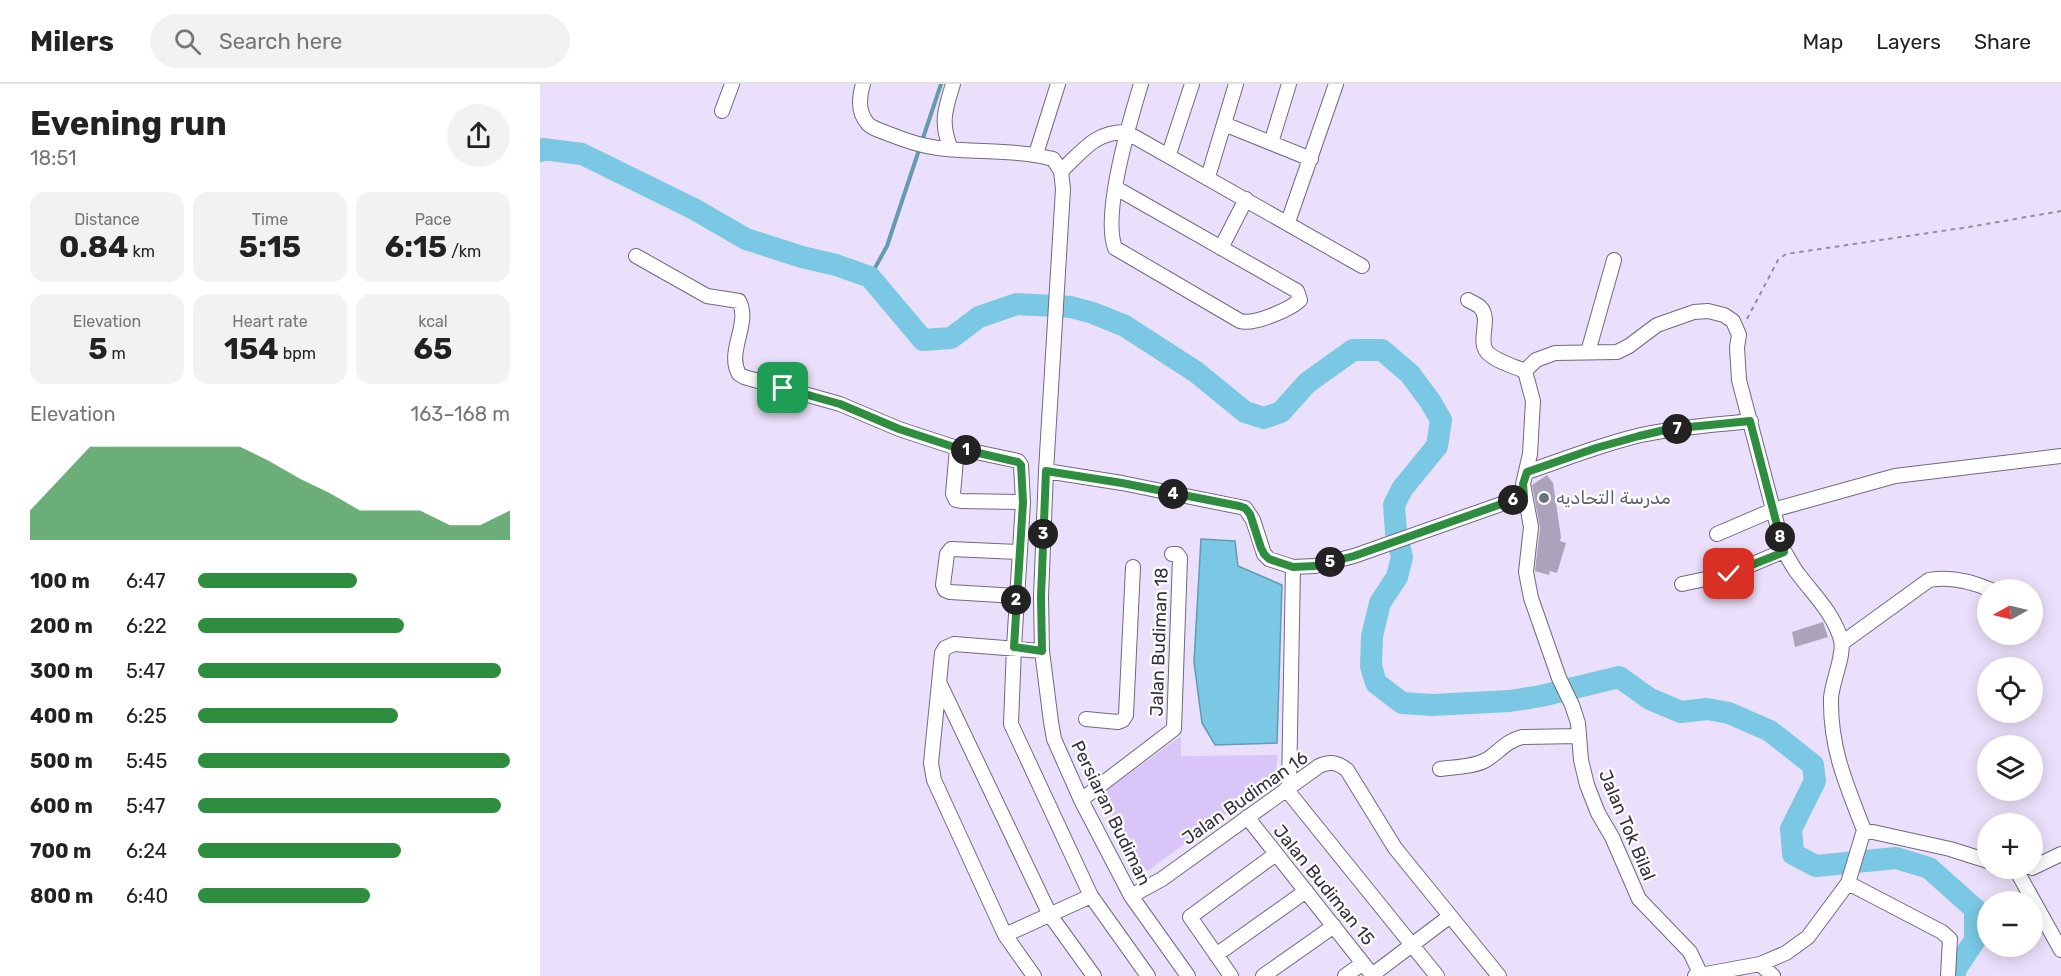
<!DOCTYPE html>
<meta charset="utf-8">
<style>
:root{--surface:#fff;--page:#f2f2f2;--text:#222;--muted:#767676;--line:#e0e0e0;--accent:#2e8d3f}
body{margin:0;font-family:Rubik,"Noto Sans Arabic",sans-serif;background:var(--page);color:var(--text);height:100vh;display:flex;flex-direction:column;font-size:22px;white-space:nowrap}
*{box-sizing:border-box;margin:0}
p{font-size:20px;color:var(--muted)}
.icon{flex:none;width:33px;height:33px;fill:none;stroke:currentColor;stroke-width:2;stroke-linecap:round;stroke-linejoin:round}
.map{position:relative;flex:1;overflow:hidden}
.panel{display:flex;flex-direction:column;background:var(--surface);width:540px}
.panel>*{flex:none}
.needle{width:39px;rotate:262deg}
.buttons{position:absolute;left:1437px;top:495px;display:grid;gap:12px}
.buttons a{display:grid;place-items:center;width:66px;height:66px;border-radius:50%;background:var(--surface);box-shadow:0 3px 15px #0003;font-size:30px}
.pin{position:absolute;display:grid;place-items:center;width:51px;height:51px;color:#fff;margin:-26px;border-radius:12px;box-shadow:0 3px 9px #0006}
.km{position:absolute;width:30px;height:30px;margin:-15px;border-radius:50%;background:#222;color:#fff;font-size:16px;line-height:30px;text-align:center}
.round{display:grid;place-items:center;flex:none;width:63px;height:63px;border-radius:32px;background:var(--page)}
.head{display:flex;align-items:center;justify-content:space-between;height:102px;padding:0 30px}
h1{font-size:33px;font-weight:700;line-height:45px}
.figures{display:grid;grid-template-columns:repeat(3,1fr);gap:9px;height:102px;padding:6px 30px}
.figures div{display:grid;align-content:center;border-radius:15px;background:var(--page);text-align:center}
.figures b{font-size:30px;font-weight:700}
.figures small{font-size:16px;font-weight:400}
.figures p{font-size:16px}
.chart{height:168px;padding:12px 30px}
.chart p{display:flex;justify-content:space-between}
.chart svg{width:100%;height:108px;margin-top:6px;fill:var(--accent);opacity:.7}
ul{padding:0 30px;list-style:none;font-size:20px}
li{display:grid;grid-template-columns:96px 72px 1fr;align-items:center;height:45px}
li i{height:15px;border-radius:8px;background:var(--accent)}
header{display:flex;align-items:center;gap:36px;box-sizing:border-box;height:84px;padding:0 30px;background:var(--surface);border-bottom:2px solid var(--line)}
header strong{font-size:28px}
nav{display:flex;gap:33px;margin-inline-start:auto;font-size:21px}
.search{width:420px;height:54px;background:var(--page);display:flex;align-items:center;gap:15px;box-sizing:border-box;padding:0 21px;border-radius:33px;color:var(--muted);font-size:22px}
main{display:flex;flex:1;min-height:0}
.map>svg:first-child{display:block}
.green{fill:#dac5f8}
.water{fill:#7ac8e4;stroke:#659ab1;stroke-width:1.5}
.lines{fill:none;stroke-linecap:round;stroke-linejoin:round}
.stream{stroke:#659ab1;stroke-width:4}
.river{stroke:#7ac8e4;stroke-width:22}
.building{fill:#aca2bc}
.minor-casing{stroke:#726880;stroke-width:16}
.path{stroke:#968da1;stroke-width:2;stroke-dasharray:4.5 4.5;stroke-linecap:butt}
.minor{stroke:#fff;stroke-width:14}
.route-casing{stroke:#fff;stroke-width:12}
.route{stroke:#2e8d3f;stroke-width:8}
.worship-dot{fill:#6b7280;stroke:#fff;stroke-width:2}
.labels{text-anchor:middle;dominant-baseline:central;stroke-width:4.5;stroke-linejoin:round;paint-order:stroke}
.worship-label{font-size:18px;fill:#5b616d;stroke:#fff;text-anchor:start}
.street-label{font-size:18px;fill:#35303b;stroke:#fff}
</style>
<header>
<strong>Milers</strong>
<div class="search"><svg class="icon" aria-label="search" viewBox="0 0 24 24"><circle cx="10" cy="10" r="6"/><path d="M15 15l6 6"/></svg>Search here</div>
<nav><a>Map</a><a>Layers</a><a>Share</a></nav>
</header>
<main>
<section class="panel">
<div class="head"><div><h1>Evening run</h1><p>18:51</p></div><a class="round"><svg class="icon" aria-label="share" viewBox="0 0 24 24"><path d="M12 15V3M7 8l5-5 5 5M5 13v7h14v-7"/></svg></a></div>
<div class="figures">
<div><p>Distance</p><b>0.84<small> km</small></b></div>
<div><p>Time</p><b>5:15</b></div>
<div><p>Pace</p><b>6:15<small> /km</small></b></div>
</div>
<div class="figures">
<div><p>Elevation</p><b>5<small> m</small></b></div>
<div><p>Heart rate</p><b>154<small> bpm</small></b></div>
<div><p>kcal</p><b>65</b></div>
</div>
<div class="chart"><p><span>Elevation</span>163–168 m</p>
<svg viewBox="0 0 160 44" preserveAspectRatio="none"><path d="M0 44V32L10 19L20 6L30 6L40 6L50 6L60 6L70 6L80 12L90 19L100 25L110 32L120 32L130 32L140 38L150 38L160 32V44z"/></svg>
</div>
<ul>
<li><b>100 m</b>6:47<i style="width:51%"></i></li>
<li><b>200 m</b>6:22<i style="width:66%"></i></li>
<li><b>300 m</b>5:47<i style="width:97%"></i></li>
<li><b>400 m</b>6:25<i style="width:64%"></i></li>
<li><b>500 m</b>5:45<i style="width:100%"></i></li>
<li><b>600 m</b>5:47<i style="width:97%"></i></li>
<li><b>700 m</b>6:24<i style="width:65%"></i></li>
<li><b>800 m</b>6:40<i style="width:55%"></i></li>
</ul>
</section>
<div class="map">
<svg width="1521" height="892" viewBox="0 0 1521 892">
<rect width="100%" height="100%" fill="#ebe0fb"/>
<path class="green" d="M 641,652 L 641,672 L 738,671 L 735,693 L 609,786 L 597,785 L 563,709 Z"/>
<path class="water" d="M 661,455 L 695,457 L 698,482 L 742,501 L 737,659 L 675,661 L 662,639 L 654,578 Z"/>
<g class="lines">
<path class="stream" d="M 330,193 L 347,162 L 401,0"/>
<path class="river" d="M 0,67 L 3,65 L 42,70 L 154,125 L 206,155 L 262,173 L 296,181 L 330,193 L 383,256 L 411,254 L 439,233 L 477,220 L 531,223 L 553,229 L 585,242 L 656,288 L 705,328 L 724,334 L 741,328 L 767,299 L 813,266 L 842,266 L 870,290 L 890,317 L 901,336 L 897,362 L 862,405 L 854,421 L 856,449 L 862,473 L 857,493 L 840,519 L 832,552 L 831,582 L 836,599 L 862,619 L 892,621 L 970,617 L 1001,612 L 1079,593 L 1110,615 L 1141,628 L 1167,625 L 1189,629 L 1230,647 L 1273,681 L 1275,697 L 1251,745 L 1253,770 L 1276,782 L 1356,774 L 1389,784 L 1435,825 L 1435,856 L 1415,886 L 1415,892"/>
</g>
<path class="building" d="M 1007,391 L 1013,399 L 1021,453 L 1020,457 L 1026,459 L 1017,489 L 1010,487 L 1009,491 L 995,487 L 1000,444 L 992,401 Z
M 1283,538 L 1288,553 L 1255,563 L 1252,548 Z"/>
<g class="lines">
<g class="minor-casing">
<path id="minor" d="M 323,0 C 319,13 318,29 328,40 C 333,45 342,47 349,50 C 364,56 381,62 398,64 C 436,69 476,65 513,75 L 521,87 L 523,105 L 506,387 L 501,513 L 502,567 L 511,638 L 514,655 L 541,716 L 591,812 L 648,892
M 182,27 L 192,0
M 684,40 L 771,75
M 731,59 L 749,0
M 411,65 C 400,40 405,25 413,0
M 496,70 L 518,0
M 629,70 L 652,0
M 521,87 C 543,67 554,48 586,48 L 822,182
M 668,93 L 696,0
M 576,104 L 757,207 L 760,216 C 749,226 714,241 700,237 L 575,164 C 562,130 590,36 601,0
M 748,138 L 796,0
M 681,164 L 706,115
M 96,172 L 167,212 L 199,217 C 211,240 186,267 199,290 L 204,293 L 300,320 L 359,345 L 417,364 L 478,377 L 481,381 L 483,418 L 474,563 L 471,640 L 551,812 L 608,892
M 928,216 C 931,218 937,220 940,223 C 952,235 937,256 947,268 C 955,277 973,282 985,287
M 1048,268 L 1074,176
M 417,364 L 413,410 L 416,416 L 421,417 L 483,418
M 506,387 L 582,399 L 705,424 L 713,436 L 724,470 L 729,475 L 753,483 L 775,482 L 814,472 L 984,412
M 987,388 C 1025,375 1062,360 1101,351 C 1137,343 1174,341 1211,337
M 1177,450 L 1233,426 L 1355,392 L 1521,372
M 1142,500 L 1189,490 L 1244,467
M 477,512 L 410,508 L 405,506 L 403,501 L 407,470 L 411,465 L 479,468
M 1302,559 L 1389,496 C 1411,492 1431,497 1451,506
M 399,598 L 510,831 L 554,892
M 546,635 L 578,638 L 583,636 L 586,631 L 593,483
M 900,685 C 914,683 934,683 946,676 C 959,668 966,657 982,653 L 1039,652
M 749,703 L 753,483
M 746,705 L 897,892
M 541,716 L 634,645 L 640,474 L 637,470 L 632,470
M 707,733 L 833,892
M 1492,784 L 1521,770
M 1479,791 L 1521,866
M 1308,799 L 1402,848 L 1410,855 L 1408,892
M 591,812 L 622,795 L 779,682 C 790,677 797,678 807,686 L 855,764 L 959,892
M 465,851 L 551,812
M 676,871 L 766,807
M 1220,880 L 1233,892
M 832,891 L 909,833
M 1161,891 L 1150,868 L 1099,815 L 1072,753 L 1058,729 L 1047,701 L 1041,676 L 1038,639 L 1032,621 L 1019,594 L 991,514 L 986,488 L 991,443 L 983,400 L 990,370 L 993,317 L 985,287 L 996,276 L 1015,269 L 1077,268 L 1089,262 L 1117,241 L 1154,228 L 1168,227 L 1184,231 L 1193,237 L 1199,251 L 1197,263 L 1199,296 L 1244,467 C 1249,475 1253,484 1259,491 C 1274,511 1294,530 1301,556 C 1305,571 1292,597 1291,614 C 1290,664 1306,700 1324,746
M 494,892 L 465,851 L 394,696 L 391,679 L 402,569 L 405,564 L 414,560 L 502,567
M 691,892 L 650,833 L 736,770
M 723,892 L 794,842
M 805,892 L 823,879
M 1155,892 L 1220,880 L 1246,869 L 1268,853 L 1308,799 L 1324,746 L 1410,765 L 1448,777"/>
</g>
<path class="path" d="M 1207,235 L 1238,176 L 1246,170 L 1429,143 L 1521,127"/>
<use href="#minor" class="minor"/>
</g>
<g class="lines">
<g class="route-casing">
<path id="route" d="M 243,304 L 300,320 L 359,345 L 417,364 L 478,378 L 481,381 L 483,418 L 474,563 L 502,567 L 501,513 L 506,387 L 582,399 L 699,422 L 705,424 L 710,430 L 721,464 L 724,470 L 729,475 L 753,483 L 775,482 L 814,472 L 984,412 L 983,400 L 987,388 L 1056,364 L 1099,352 L 1129,345 L 1210,337 L 1244,468 L 1189,490"/>
</g>
<use href="#route" class="route"/>
</g>
<circle class="worship-dot" cx="1004" cy="414" r="6"/>
<g class="labels">
<g class="worship-label">
<text x="1016" y="414">مدرسة التحاديه</text>
</g>
<g class="street-label">
<text transform="translate(619 558) rotate(-88)">Jalan Budiman 18</text>
<text transform="translate(705 714) rotate(-35)">Jalan Budiman 16</text>
<text transform="translate(571 729) rotate(64)">Persiaran Budiman</text>
<text transform="translate(1087 741) rotate(67)">Jalan Tok Bilal</text>
<text transform="translate(784 801) rotate(51)">Jalan Budiman 15</text>
</g>
</g>
</svg>
<div class="buttons">
<a><svg class="needle" viewBox="-14 -14 28 28"><path d="M0-13l5 13h-10z" fill="#e53935"/><path d="M0 13l5-13h-10z" fill="#767676"/></svg></a>
<a><svg class="icon" aria-label="locate" viewBox="0 0 24 24"><circle cx="12" cy="12" r="6"/><path d="M12 2v4M12 18v4M2 12h4M18 12h4"/></svg></a>
<a><svg class="icon" aria-label="layers" viewBox="0 0 24 24"><path d="M12 4l9 5-9 5-9-5zM3 14l9 5 9-5"/></svg></a>
<a>+</a>
<a>−</a>
</div>
<div class="pin" style="left:243px;top:304px;background:#1e9e55"><svg class="icon" aria-label="arrive" viewBox="0 0 24 24"><path d="M6 21V4h12l-3 4 3 4H6"/></svg></div>
<div class="pin" style="left:1189px;top:490px;background:#d93025"><svg class="icon" aria-label="check" viewBox="0 0 24 24"><path d="M5 12l5 5 9-10"/></svg></div>
<b class="km" style="left:426px;top:366px">1</b>
<b class="km" style="left:476px;top:516px">2</b>
<b class="km" style="left:503px;top:450px">3</b>
<b class="km" style="left:633px;top:410px">4</b>
<b class="km" style="left:790px;top:478px">5</b>
<b class="km" style="left:973px;top:416px">6</b>
<b class="km" style="left:1137px;top:345px">7</b>
<b class="km" style="left:1240px;top:453px">8</b>
</div>
</main>
